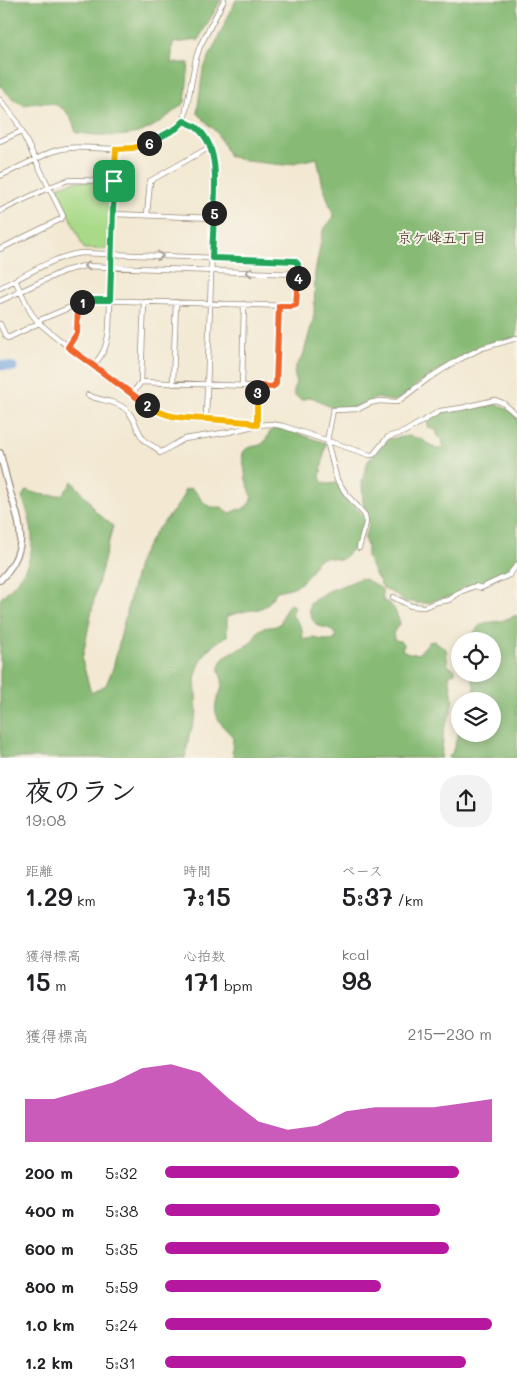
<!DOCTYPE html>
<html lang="ja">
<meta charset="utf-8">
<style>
:root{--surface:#fff;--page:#f2f2f2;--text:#202124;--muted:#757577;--accent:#b5179e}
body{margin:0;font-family:Mali,"Klee One",sans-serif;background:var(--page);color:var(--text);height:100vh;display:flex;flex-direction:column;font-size:19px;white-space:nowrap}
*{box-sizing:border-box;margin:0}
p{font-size:16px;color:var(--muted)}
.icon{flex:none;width:28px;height:28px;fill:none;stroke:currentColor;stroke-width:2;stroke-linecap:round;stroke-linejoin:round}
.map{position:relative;height:758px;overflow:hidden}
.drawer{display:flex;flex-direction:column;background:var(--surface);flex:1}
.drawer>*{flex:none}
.fabs{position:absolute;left:451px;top:632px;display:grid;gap:10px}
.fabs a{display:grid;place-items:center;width:50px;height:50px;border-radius:50%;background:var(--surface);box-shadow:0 2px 8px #0003;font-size:25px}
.pin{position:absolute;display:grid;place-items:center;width:42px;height:42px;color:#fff;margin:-21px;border-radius:10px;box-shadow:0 2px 8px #0006}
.km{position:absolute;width:25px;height:25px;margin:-12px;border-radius:50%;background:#222;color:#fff;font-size:14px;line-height:25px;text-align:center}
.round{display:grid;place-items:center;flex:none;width:52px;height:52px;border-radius:20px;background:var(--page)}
.headline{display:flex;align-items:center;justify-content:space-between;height:85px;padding:0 25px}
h1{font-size:28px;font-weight:600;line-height:38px}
.stats{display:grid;grid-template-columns:repeat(3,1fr);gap:8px;height:85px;padding:5px 25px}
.stats div{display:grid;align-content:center}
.stats b{font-size:25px;font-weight:600}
.stats small{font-size:14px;font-weight:400}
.stats p{font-size:14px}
.chart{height:140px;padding:10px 25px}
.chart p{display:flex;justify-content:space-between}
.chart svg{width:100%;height:90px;margin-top:5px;fill:var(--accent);opacity:.7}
ul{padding:0 25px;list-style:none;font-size:16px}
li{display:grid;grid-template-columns:80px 60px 1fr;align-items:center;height:38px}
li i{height:12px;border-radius:6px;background:var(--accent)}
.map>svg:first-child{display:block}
.green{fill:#a8da88;stroke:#728253}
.forest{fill:#86ba74;stroke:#607249}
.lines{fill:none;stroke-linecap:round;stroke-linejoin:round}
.river{stroke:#73a5de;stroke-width:9}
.minor-casing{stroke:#978a78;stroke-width:6}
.tertiary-casing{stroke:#978a78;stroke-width:8}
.minor{stroke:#fff;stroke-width:4.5}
.tertiary{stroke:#fff;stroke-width:5.5}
.oneway{stroke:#a79f9a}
.split-1-casing{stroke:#fff;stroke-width:10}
.split-2-casing{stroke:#fff;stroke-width:10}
.split-3-casing{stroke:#fff;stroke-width:10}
.split-4-casing{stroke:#fff;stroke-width:10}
.split-5-casing{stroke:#fff;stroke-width:10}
.split-6-casing{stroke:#fff;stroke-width:10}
.split-7-casing{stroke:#fff;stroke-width:10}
.split-1{stroke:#22a559;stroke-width:6}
.split-2{stroke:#f0652b;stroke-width:6}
.split-3{stroke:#f5b400;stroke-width:6}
.split-4{stroke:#f0652b;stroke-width:6}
.split-5{stroke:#22a559;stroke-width:6}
.split-6{stroke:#22a559;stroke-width:6}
.split-7{stroke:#f5b400;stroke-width:6}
.labels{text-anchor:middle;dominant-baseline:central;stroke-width:4;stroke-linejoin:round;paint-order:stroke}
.neighbourhood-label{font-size:15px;fill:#3b2a1e;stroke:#f7f3e8}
</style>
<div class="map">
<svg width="517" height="758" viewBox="0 0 517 758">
<rect width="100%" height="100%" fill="#f7f3e8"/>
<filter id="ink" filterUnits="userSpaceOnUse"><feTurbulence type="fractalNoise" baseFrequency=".02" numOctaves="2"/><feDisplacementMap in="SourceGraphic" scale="10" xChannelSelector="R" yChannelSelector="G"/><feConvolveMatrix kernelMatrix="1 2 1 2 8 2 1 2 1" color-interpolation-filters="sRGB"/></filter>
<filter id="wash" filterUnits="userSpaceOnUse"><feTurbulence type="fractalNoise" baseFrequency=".0096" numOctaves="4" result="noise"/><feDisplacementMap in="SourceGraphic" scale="20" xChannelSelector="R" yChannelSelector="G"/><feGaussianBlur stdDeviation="1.12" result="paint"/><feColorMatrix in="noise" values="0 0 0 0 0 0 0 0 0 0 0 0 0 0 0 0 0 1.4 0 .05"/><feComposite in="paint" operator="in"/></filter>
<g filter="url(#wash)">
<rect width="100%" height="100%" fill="#f3e9d3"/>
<path class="green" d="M 78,181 L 110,183 L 111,184 L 108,247 L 107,249 L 84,249 L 57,187 L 69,183 Z"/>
<path class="forest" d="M 0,0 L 221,0 L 198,40 L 173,43 L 171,63 L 189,63 L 185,102 C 174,111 162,122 150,128 C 128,140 100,135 76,133 C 69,103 51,99 24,105 L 14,100 L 0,86 Z
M 236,0 L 517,0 L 517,337 L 488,344 L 438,371 L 416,385 L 409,392 L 397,400 L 391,401 L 378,398 L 371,400 L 357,407 L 332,408 L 314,398 L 309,397 L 302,400 L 294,395 L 294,389 L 296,381 L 294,372 L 296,366 L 303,356 L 314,316 L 315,273 L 323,230 L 334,217 L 323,186 L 317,158 L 284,165 L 247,161 L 229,156 L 217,133 L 197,113 L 203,70 Z
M 493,404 C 504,405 509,410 517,417 L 517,562 L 514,562 L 506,570 L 493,580 L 483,585 L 475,584 L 468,586 L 459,590 L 452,597 L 439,599 L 428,603 L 418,603 L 403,601 L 395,594 L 384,589 L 375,574 L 367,557 L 367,546 L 364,538 L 369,524 L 363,503 L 362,481 L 368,461 L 389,439 L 409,436 L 421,439 L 436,449 L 442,449 L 443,441 L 438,436 L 436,430 L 429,428 L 427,421 L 440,413 L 448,411 Z
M 274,428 L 287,430 L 326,443 L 320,477 L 322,482 L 327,484 L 337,483 L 347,498 L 365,517 L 366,521 L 358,544 L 341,560 C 311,552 319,565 303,581 C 296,588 286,589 277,591 L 267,605 L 259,609 L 246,611 L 227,616 L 227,636 L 219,641 L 207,650 L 200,663 L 195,678 L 197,713 L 189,736 L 185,758 L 0,758 L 0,599 C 6,592 14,586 19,579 C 38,552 34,526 22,497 L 26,490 C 38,495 48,496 61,495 L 69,487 L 72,481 L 90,502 L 95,511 L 113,526 L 95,595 L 82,660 L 91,693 L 106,685 L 113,668 L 139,560 L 155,532 L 175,509 L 184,496 L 184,490 L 191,488 C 199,493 201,502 209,506 C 213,508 218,507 222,507 L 226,512 L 231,513 L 238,509 L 241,510 C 258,500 250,493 246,480 C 245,475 245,470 244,465 C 243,461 242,457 243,453 C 246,446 254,447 260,445 C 267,442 268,432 274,428 Z
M 360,578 L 367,580 L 382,589 L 383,601 C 394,603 396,613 400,623 L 393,633 L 394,640 L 400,641 L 404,645 L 402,650 L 409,653 L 418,654 L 429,642 L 435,641 L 446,649 L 448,666 L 455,669 L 455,673 L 449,675 L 453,699 L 451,712 L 444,729 L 441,758 L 235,758 L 232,752 L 233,737 C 224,728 211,715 217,700 C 219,695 221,691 222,686 C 224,679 218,674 219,667 C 222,653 239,650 249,644 C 255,641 255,632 261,629 C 267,626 274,628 280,624 L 286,608 L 290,604 L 294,606 L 292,615 C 300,626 302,624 303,639 L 309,639 L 314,637 L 321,640 L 335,640 L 336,634 L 328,628 L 318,626 L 312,619 L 309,610 L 310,602 C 316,600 319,596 325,593 C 335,587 348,585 360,578 Z
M 517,615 L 517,758 L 448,758 L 452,753 L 460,729 L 460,734 L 492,734 L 492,701 L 476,701 L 475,690 L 471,674 L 492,674 L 492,641 L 468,641 L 478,627 L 484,623 L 501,621 Z"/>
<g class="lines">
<path class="river" d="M 0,365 L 13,367"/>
</g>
</g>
<g filter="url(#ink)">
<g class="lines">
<g class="minor-casing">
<path id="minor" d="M 0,100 L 16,120 L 63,216 L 61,219 L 0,249
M 184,121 C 203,130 213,143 215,165 L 206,419
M 0,141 L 22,131
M 0,176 L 51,152 C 78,142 105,152 133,148 C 143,146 152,142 162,137 C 170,132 178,128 184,121 L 196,58 L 200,46 L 224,0
M 0,211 L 50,187 L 68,180 L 114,181
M 113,214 L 213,218
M 147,215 L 150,181 L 210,147
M 15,280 L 31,313 L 39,323 L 61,341 L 155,410 L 166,415 L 185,419 L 248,422 L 256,425
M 0,288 C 24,276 55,256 81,253 L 295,261 L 298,264 L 297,304 L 293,306 L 91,300 L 78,304 L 40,320 L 39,323 L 8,338 L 6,337 L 0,324
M 0,301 L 64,271 L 84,266 L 298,274
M 68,347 L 77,333 L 78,304
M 93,366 C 104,353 107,346 109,329 L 116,149
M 141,382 L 272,387 L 276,384 L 279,306
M 173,384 L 176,302
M 242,386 L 244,304
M 132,394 L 141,382 L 144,301
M 88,395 C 102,402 120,400 130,414 C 136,422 138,434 145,441 C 150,446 157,446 160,453 L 184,439 L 229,432 L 257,425 L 271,424 L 283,426 L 370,455 L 373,455 L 388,437 L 404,432 L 440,411 L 461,408 L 495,400 L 503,403 L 517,415
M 257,425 L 257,386
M 359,548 L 366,523 L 365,515 L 347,495 L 337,480 L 327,441 L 333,410 L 358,409 L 370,403 L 379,401 L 397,402 L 429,378 L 458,360 L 482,348 L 517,338
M 393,597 L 411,606 L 424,607 L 437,602 L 449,600 L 460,592 L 475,586 L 481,588 L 509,575 L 517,565"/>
</g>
<g class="tertiary-casing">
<path id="tertiary" d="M 0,453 C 4,468 7,483 12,498 C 23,532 27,552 0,580"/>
</g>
<use href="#minor" class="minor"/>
<use href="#tertiary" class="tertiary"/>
</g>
<defs><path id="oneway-chevron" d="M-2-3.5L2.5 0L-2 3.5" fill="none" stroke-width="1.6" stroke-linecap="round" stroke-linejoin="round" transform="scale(1.25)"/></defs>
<g class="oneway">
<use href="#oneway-chevron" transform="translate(160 256) rotate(2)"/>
<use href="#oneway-chevron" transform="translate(87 266) rotate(178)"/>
<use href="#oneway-chevron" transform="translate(249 272) rotate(-178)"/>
</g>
</g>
<g class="lines" filter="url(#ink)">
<g class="split-1-casing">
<path id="split-1" d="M 82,302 L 91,300 L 110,300 L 114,181"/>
</g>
<g class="split-2-casing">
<path id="split-2" d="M 82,302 L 78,304 L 77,333 L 68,347 L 147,405"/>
</g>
<g class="split-3-casing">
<path id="split-3" d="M 147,405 C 168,419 184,418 208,419 C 221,420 235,421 248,422 L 257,425 L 257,392"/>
</g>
<g class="split-4-casing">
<path id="split-4" d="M 257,392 L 258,386 L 272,387 L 276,384 L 279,306 L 293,306 L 296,305 L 298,278"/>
</g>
<g class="split-5-casing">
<path id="split-5" d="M 214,213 L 212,258 L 295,261 L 298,264 L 298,278"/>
</g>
<g class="split-6-casing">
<path id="split-6" d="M 149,143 L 177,128 L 184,121 C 188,123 193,125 197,128 C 220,147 215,186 214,213"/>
</g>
<g class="split-7-casing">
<path id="split-7" d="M 114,181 L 116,149 L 133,148 L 149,143"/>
</g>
<use href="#split-1" class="split-1"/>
<use href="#split-2" class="split-2"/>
<use href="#split-3" class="split-3"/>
<use href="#split-4" class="split-4"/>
<use href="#split-5" class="split-5"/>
<use href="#split-6" class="split-6"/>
<use href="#split-7" class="split-7"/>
</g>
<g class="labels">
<g class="neighbourhood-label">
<text x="442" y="237">京ケ峰五丁目</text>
</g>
</g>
</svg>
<div class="fabs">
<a><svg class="icon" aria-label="locate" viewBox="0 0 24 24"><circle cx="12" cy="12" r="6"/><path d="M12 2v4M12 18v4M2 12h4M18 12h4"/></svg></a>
<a><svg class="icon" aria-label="layers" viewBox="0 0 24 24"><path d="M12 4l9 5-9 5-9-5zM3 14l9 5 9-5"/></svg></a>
</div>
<div class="pin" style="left:114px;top:181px;background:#1e9e55"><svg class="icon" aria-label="arrive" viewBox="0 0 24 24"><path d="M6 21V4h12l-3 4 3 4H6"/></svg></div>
<b class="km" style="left:82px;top:302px">1</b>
<b class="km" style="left:147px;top:405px">2</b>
<b class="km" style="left:257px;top:392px">3</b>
<b class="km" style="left:298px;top:278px">4</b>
<b class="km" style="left:214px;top:213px">5</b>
<b class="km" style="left:149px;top:143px">6</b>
</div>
<section class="drawer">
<div class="headline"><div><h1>夜のラン</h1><p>19:08</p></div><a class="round"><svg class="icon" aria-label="share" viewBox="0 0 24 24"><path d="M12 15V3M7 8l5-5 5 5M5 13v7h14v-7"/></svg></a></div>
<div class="stats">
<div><p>距離</p><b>1.29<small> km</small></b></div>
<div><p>時間</p><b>7:15</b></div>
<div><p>ペース</p><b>5:37<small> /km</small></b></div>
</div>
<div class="stats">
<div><p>獲得標高</p><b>15<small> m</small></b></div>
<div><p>心拍数</p><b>171<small> bpm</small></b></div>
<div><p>kcal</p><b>98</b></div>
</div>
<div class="chart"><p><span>獲得標高</span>215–230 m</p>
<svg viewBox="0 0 160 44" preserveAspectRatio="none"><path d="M0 44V23L10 23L20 19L30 15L40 8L50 6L60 10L70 23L80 34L90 38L100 36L110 29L120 27L130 27L140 27L150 25L160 23V44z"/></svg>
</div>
<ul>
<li><b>200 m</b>5:32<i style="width:90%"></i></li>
<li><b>400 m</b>5:38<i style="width:84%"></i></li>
<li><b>600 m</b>5:35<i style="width:87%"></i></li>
<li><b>800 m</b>5:59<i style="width:66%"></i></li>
<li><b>1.0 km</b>5:24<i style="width:100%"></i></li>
<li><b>1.2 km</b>5:31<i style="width:92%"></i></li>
</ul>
</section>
